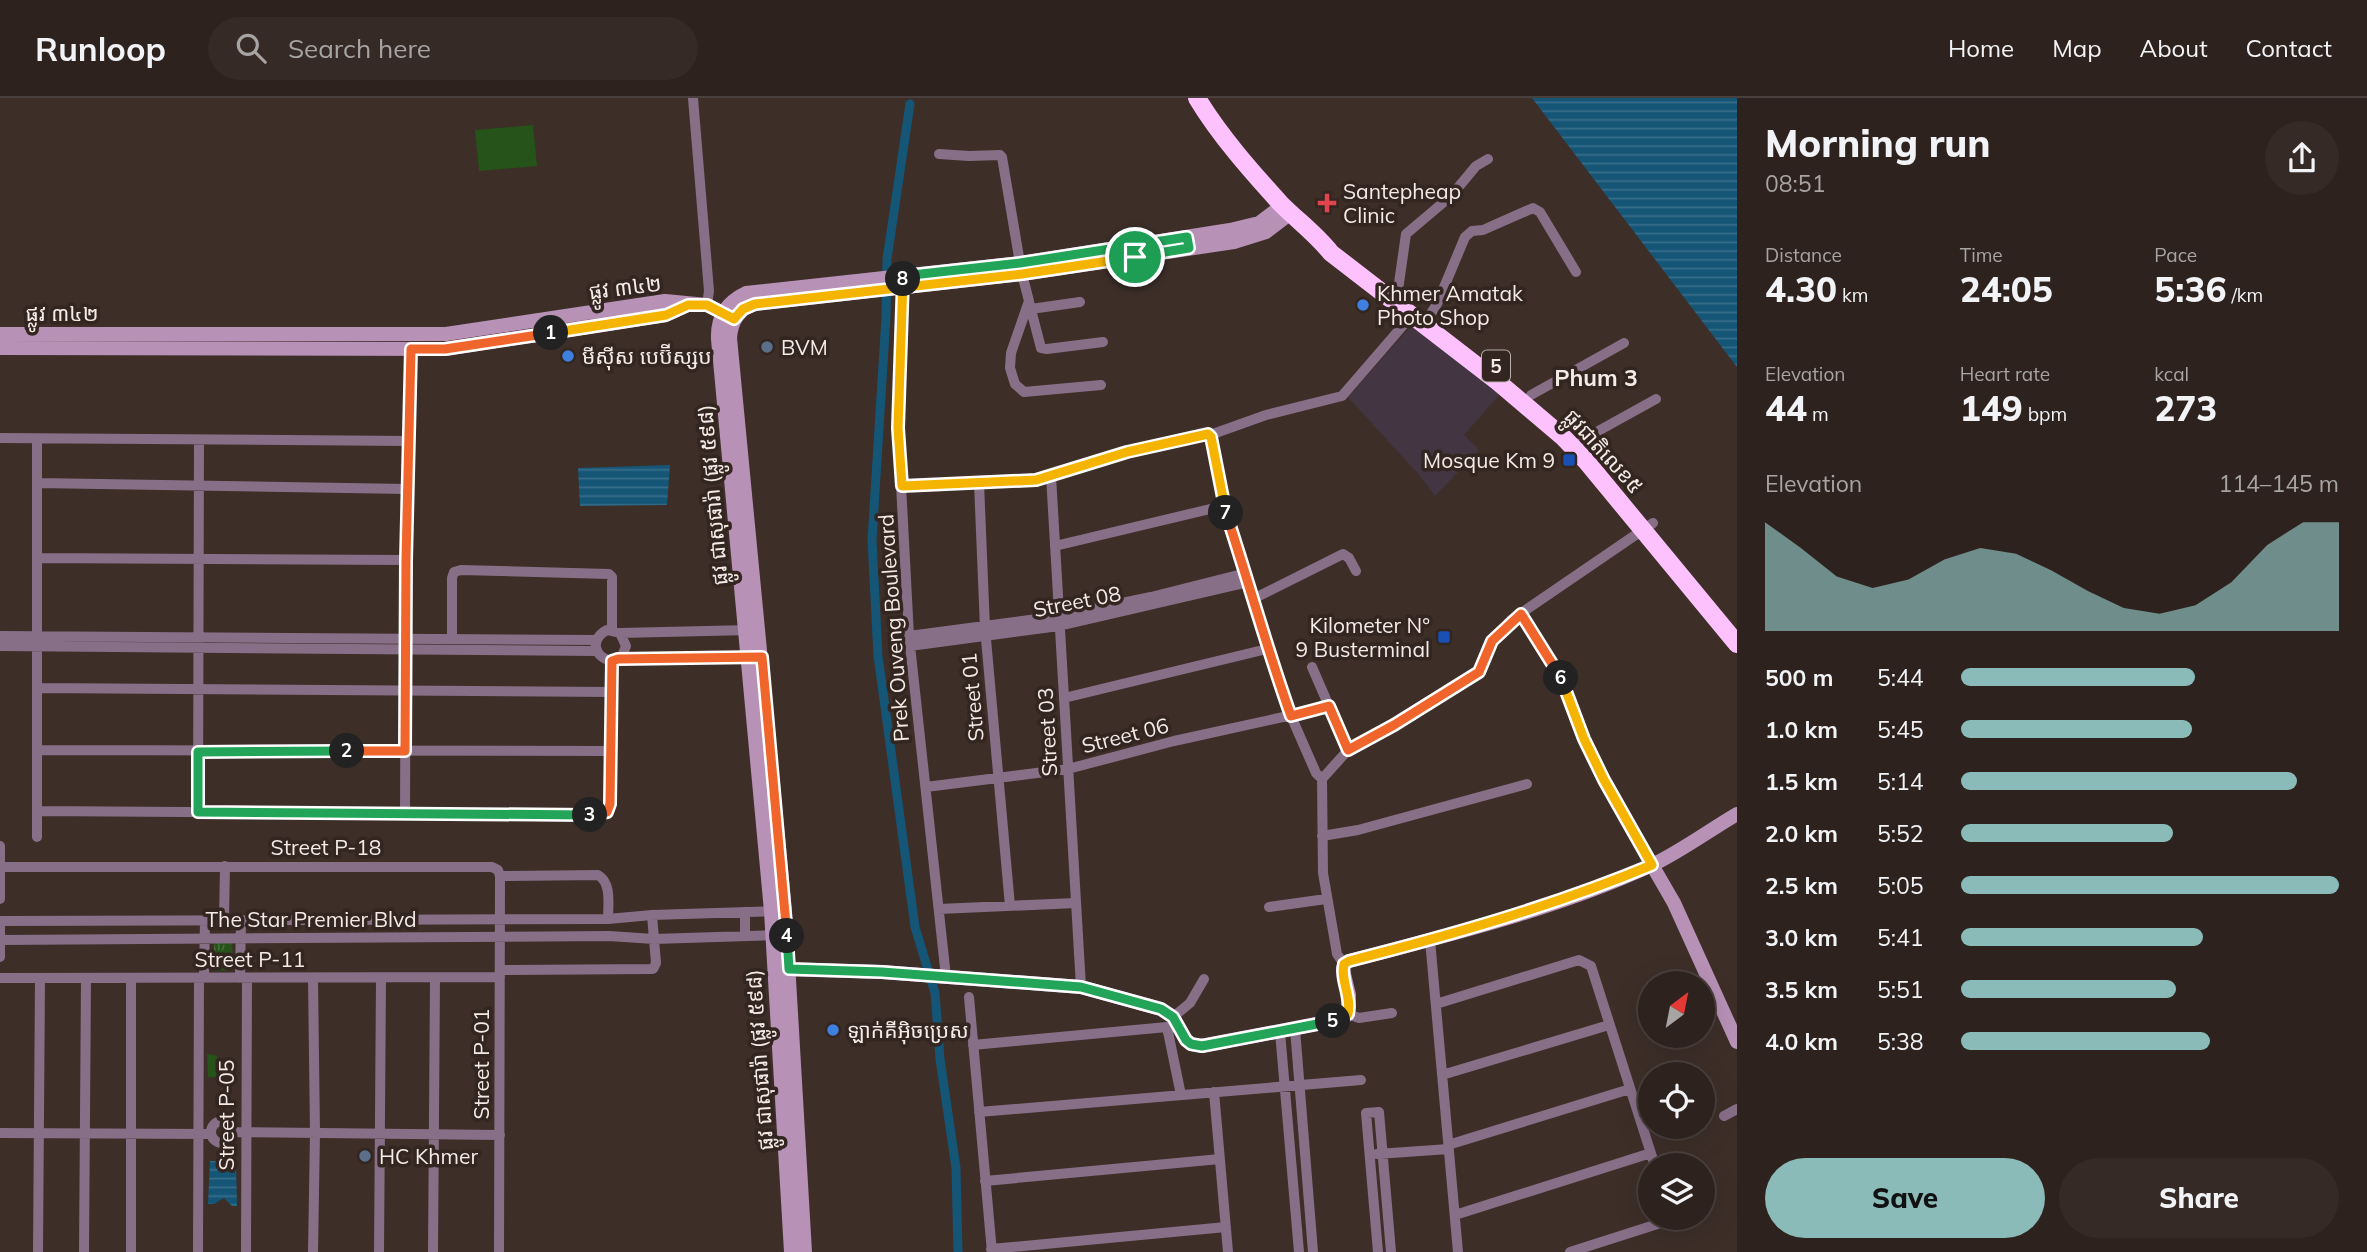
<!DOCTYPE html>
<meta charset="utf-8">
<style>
:root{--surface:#2e221e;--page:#362a27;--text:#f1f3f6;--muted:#a7a4a4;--line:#493f3c;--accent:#8bbbb9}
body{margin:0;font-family:Mulish,"Noto Sans Khmer",sans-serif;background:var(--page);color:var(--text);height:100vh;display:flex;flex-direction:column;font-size:26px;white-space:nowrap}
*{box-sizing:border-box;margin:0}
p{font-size:23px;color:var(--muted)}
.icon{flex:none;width:38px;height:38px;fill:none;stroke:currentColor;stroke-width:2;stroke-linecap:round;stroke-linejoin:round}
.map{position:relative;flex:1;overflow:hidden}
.details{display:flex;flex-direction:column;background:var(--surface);width:630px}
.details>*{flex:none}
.needle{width:46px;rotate:32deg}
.controls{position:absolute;left:1638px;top:873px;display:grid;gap:14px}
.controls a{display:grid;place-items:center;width:77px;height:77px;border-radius:50%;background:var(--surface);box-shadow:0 7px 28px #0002,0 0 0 2px var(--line);font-size:35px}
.pin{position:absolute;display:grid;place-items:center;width:60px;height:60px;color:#fff;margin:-30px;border:4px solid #fff;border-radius:50%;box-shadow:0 2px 7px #0007}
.km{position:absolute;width:35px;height:35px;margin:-18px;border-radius:50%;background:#222;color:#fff;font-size:19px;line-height:35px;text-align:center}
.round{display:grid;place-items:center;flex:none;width:74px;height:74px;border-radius:37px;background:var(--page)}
.summary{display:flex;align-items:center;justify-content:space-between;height:119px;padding:0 28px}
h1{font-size:38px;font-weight:800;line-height:52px}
.metrics{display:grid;grid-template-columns:repeat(3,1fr);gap:10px;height:119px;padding:7px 28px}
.metrics div{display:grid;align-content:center}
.metrics b{font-size:35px;font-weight:800}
.metrics small{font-size:19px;font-weight:400}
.metrics p{font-size:19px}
.chart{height:196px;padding:14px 28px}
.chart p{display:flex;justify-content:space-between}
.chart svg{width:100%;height:126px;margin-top:7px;fill:var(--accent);opacity:.7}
.primary-button{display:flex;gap:14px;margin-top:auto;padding:14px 28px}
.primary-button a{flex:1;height:80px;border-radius:42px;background:var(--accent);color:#111;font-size:28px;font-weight:800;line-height:80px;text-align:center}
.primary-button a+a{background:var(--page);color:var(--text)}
ul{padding:0 28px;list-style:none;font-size:23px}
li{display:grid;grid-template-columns:112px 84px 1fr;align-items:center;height:52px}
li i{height:18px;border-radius:9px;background:var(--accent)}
header{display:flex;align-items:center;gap:42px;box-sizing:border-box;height:98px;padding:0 35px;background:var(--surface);border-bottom:2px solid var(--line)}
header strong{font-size:33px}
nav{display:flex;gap:38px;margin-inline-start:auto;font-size:24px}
.search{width:490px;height:63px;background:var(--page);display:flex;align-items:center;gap:18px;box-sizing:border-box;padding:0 24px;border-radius:38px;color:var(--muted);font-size:26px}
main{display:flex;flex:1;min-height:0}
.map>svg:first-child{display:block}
.education{fill:#433542}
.grass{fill:url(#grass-tufts)}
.park{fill:#255319}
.water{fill:url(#water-rules)}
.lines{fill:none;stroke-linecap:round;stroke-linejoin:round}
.canal{stroke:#155576;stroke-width:9}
.street{stroke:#876f87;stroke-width:10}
.secondary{stroke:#b791b6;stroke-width:14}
.highway{stroke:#fdc2fd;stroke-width:18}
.split-1-casing{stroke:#fff;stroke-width:14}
.split-2-casing{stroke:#fff;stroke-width:14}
.split-3-casing{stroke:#fff;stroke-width:14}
.split-4-casing{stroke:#fff;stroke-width:14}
.split-5-casing{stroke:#fff;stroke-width:14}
.split-6-casing{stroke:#fff;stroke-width:14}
.split-7-casing{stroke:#fff;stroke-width:14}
.split-8-casing{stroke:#fff;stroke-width:14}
.split-9-casing{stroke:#fff;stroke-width:14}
.split-1{stroke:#f5b400;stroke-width:9}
.split-2{stroke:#f0652b;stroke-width:9}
.split-3{stroke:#22a559;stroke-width:9}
.split-4{stroke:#f0652b;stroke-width:9}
.split-5{stroke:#22a559;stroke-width:9}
.split-6{stroke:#f5b400;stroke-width:9}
.split-7{stroke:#f0652b;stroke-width:9}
.split-8{stroke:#f5b400;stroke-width:9}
.split-9{stroke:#22a559;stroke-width:9}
.health-dot{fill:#e0444e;stroke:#33251f;stroke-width:2.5}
.shop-dot{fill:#3f7fe0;stroke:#33251f;stroke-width:2.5}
.service-dot{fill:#5c6f8a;stroke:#33251f;stroke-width:2.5}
.transit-dot{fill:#1a4fb4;stroke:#33251f;stroke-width:2.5}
.labels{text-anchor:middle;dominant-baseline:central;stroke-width:7;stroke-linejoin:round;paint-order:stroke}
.shield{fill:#33251f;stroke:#baafaa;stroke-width:2}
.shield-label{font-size:19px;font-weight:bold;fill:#f4eae6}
.poi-label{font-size:21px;fill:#f4eae6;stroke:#33251f;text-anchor:start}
.street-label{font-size:21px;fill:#f4eae6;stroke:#33251f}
.neighbourhood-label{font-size:23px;font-weight:bold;fill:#f4eae6;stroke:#33251f}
</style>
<header>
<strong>Runloop</strong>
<div class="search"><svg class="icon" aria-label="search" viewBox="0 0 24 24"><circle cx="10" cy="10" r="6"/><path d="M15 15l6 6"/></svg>Search here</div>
<nav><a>Home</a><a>Map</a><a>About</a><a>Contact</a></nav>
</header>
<main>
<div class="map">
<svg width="1737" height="1154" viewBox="0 0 1737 1154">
<defs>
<pattern id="grass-tufts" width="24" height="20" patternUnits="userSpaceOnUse" patternTransform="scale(1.75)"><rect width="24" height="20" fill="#255319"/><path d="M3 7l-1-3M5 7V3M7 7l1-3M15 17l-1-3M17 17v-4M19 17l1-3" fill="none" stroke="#456c3a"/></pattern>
<pattern id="water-rules" width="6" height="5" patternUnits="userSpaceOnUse" patternTransform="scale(1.75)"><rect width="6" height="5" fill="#155576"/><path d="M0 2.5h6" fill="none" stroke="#386e8a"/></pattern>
</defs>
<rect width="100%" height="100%" fill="#3d2e28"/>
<path class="education" d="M 1411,228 L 1500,296 L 1464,337 L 1479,352 L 1435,398 L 1421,379 L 1348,299 Z"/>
<path class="grass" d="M 214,843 L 232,844 L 233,872 L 214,873 Z"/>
<path class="park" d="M 533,27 L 537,68 L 479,73 L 475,32 Z
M 207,956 L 215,957 L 221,962 L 223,970 L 215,979 L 208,979 Z"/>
<path class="water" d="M 1532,0 L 1737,0 L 1737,269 Z
M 670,367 L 667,407 L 580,408 L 578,370 Z
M 222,1059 L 236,1063 L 237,1108 L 232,1108 L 224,1100 L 214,1106 L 208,1106 L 210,1063 L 217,1063 Z"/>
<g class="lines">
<path class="canal" d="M 910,6 L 887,161 L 886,219 L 872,442 L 878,558 L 915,829 L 935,895 L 940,961 L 956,1070 L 958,1154"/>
<path class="street" d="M 693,0 L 709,193 L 707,207
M 939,56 L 969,58 L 1000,57 L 1002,59 L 1020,165
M 1022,176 L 1029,203 L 1011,255 L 1010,270 L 1015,286 L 1024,294 L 1101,287
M 903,185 L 898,330 L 909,538 L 946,879
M 1398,192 L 1406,136 L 1451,98 L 1476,68 L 1488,61
M 1029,204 L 1041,250 L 1047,251 L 1103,244
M 1031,211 L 1080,204
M 1430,217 L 1437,206 L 1465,139 L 1472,133 L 1483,132 L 1533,110 L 1540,114 L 1576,174
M 1531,297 L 1624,245
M 1210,337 L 1223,408 L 1249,484 L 1267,551 L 1291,618 L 1316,675 L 1322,681
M 0,340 L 410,343
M 37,341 L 37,739
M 1582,342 L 1656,301
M 1051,378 L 1081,889
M 37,385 L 407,391
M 979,385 L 985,530 L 1010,808
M 902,388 L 1036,382 L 1127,354 L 1210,337 L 1266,317 L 1342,298 L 1412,217
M 1055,448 L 1223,408
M 37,460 L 406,462
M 1253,501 L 1343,456 L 1349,460 L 1356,473
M 1521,516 L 1559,575 L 1584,641 L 1604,683 L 1652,767
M 620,535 L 626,548 L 622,558 L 612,563 C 593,559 590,541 607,532 L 620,535 L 750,532
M 0,538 L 596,542
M 909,538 L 1059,518 L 1151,499 L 1246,475
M 452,541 L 452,480 L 454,474 L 461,472 L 609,476 L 612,479 L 612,532
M 0,548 L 596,553
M 910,548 L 1059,528 L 1249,484
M 618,561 L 751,559
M 1312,569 L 1348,652
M 37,590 L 611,594
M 1064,600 L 1267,551
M 37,652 L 610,653
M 926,689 L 1068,671 L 1174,643 L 1329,609
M 37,713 L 599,717 L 607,714 L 610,706 L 612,563
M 198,714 L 199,342
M 405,716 L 406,462 L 411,251
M 1322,738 L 1358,732 L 1527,686
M 0,769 L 492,769 L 498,772 L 500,778
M 500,778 L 598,777 C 612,785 608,807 608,821
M 0,801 L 0,748
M 1269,809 L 1326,801
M 939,811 L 1076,805
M 745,814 L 745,838
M 224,822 L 225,768
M 0,823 L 608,821 L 652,817 L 776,813
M 0,828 L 0,859
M 0,842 L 609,838 L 654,841 L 777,837
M 1430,842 L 1458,1154
M 1344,866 L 1337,856 L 1323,775 L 1322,681 L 1348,652 L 1394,627 L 1479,574 L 1492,543 L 1511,522 L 1653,425
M 500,872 L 653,871 L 656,865 L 652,817
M 0,880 L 500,879
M 204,880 L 205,822
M 240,880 L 241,822
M 313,881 L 315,1035 L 313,1154
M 969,899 L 992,1154
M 1436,906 L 1579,862 L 1591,868 L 1655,1068
M 1348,916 L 1359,920 L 1392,915
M 1173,919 L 1190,905 L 1204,881
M 1295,931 L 1313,1154
M 1280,934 L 1299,1154
M 973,947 L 1167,929 L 1181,997
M 1442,977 L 1609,927
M 1214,994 L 1228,1154
M 979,1014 L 1361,982
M 1724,1018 L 1737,1011
M211 1034a11 11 0 1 1 22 0a11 11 0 1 1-22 0Z
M 234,1034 L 500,1037
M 0,1035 L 211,1036
M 1448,1047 L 1630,991
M 1377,1056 L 1449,1051
M 985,1083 L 1220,1061
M 1455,1117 L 1651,1055
M 991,1151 L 1226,1129
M 38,1154 L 40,880
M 84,1154 L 86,880
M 131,1154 L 131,880
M 198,1154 L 199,880
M 246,1154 L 247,880
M 379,1154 L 381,881
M 433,1154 L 435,881
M 499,1154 L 500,778
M 1378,1154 L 1366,1015 L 1379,1014 L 1391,1154
M 1570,1154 L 1667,1123 L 1669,1120"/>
<path class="secondary" d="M 0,236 L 446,236 L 665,203 L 707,207 L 731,219
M 0,250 L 445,251 L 666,217 L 688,207
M 1652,767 L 1674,805 L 1737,944
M 780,871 L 882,874 L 1081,889 L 1161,911 L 1173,919 L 1186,942 L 1191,946 L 1201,948 L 1342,921 L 1348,916 L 1349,897 L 1343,872 L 1344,866 L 1349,863 C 1448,837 1557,811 1650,768 C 1680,754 1708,733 1737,716
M 791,1154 L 771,813 L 718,241 C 717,219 727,204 746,195 L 1020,165 L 1230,132 L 1259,125 L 1283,107
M 805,1154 L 785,813 L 730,240 C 731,224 738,211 755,206 L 1022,176 L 1234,144 L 1266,134 L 1291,115"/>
<path class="highway" d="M 1197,0 C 1220,38 1251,73 1281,106 C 1298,123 1316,136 1331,155 L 1498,284 L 1564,340 L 1586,363 L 1737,546"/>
</g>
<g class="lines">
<g class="split-1-casing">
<path id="split-1" d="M 551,235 L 666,217 L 688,207 L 707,207 L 734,221 L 743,211 L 755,206 L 1022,176 L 1135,159"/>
</g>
<g class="split-2-casing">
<path id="split-2" d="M 347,653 L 405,653 L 406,462 L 411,251 L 445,251 L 551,235"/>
</g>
<g class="split-3-casing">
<path id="split-3" d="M 347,653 L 198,654 L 198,714 L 590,717"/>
</g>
<g class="split-4-casing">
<path id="split-4" d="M 590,717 L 607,714 L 610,706 L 612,563 L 618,561 L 762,559 L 787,838"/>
</g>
<g class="split-5-casing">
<path id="split-5" d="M 787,838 L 789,871 L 882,874 L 1081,889 L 1161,911 L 1173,919 L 1186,942 L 1191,946 L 1202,948 L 1333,923"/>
</g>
<g class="split-6-casing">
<path id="split-6" d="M 1333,923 L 1348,916 C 1352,899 1340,882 1344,866 L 1349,863 C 1451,837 1554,808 1652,767 L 1604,682 L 1584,641 L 1561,580"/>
</g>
<g class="split-7-casing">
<path id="split-7" d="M 1226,415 C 1248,482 1267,551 1291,618 L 1329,608 L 1348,652 L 1394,627 L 1479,574 L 1492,543 L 1521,516 L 1561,580"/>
</g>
<g class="split-8-casing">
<path id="split-8" d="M 903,181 L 898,330 L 902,388 L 1036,382 L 1127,354 L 1208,336 L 1211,339 L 1226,415"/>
</g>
<g class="split-9-casing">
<path id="split-9" d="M 903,181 L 903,178 L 1020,165 L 1187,139 L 1189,150 L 1135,159"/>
</g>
<use href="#split-1" class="split-1"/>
<use href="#split-2" class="split-2"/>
<use href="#split-3" class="split-3"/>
<use href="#split-4" class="split-4"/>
<use href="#split-5" class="split-5"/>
<use href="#split-6" class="split-6"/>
<use href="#split-7" class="split-7"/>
<use href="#split-8" class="split-8"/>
<use href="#split-9" class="split-9"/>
</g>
<path class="health-dot" d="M1323.5 94.5h7v7h7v7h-7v7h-7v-7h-7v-7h7z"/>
<g class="shop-dot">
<circle cx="1363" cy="207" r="7"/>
<circle cx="568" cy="258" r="7"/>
<circle cx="833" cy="932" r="7"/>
</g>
<g class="service-dot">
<circle cx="767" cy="249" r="7"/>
<circle cx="365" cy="1058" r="7"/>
</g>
<g class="transit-dot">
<rect x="1562" y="355" width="14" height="14" rx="3.5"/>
<rect x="1437" y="532" width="14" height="14" rx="3.5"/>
</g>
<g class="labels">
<rect class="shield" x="1482" y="252.5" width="28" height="31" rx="5"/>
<g class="shield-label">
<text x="1496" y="268">5</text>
</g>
<g class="poi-label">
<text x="1343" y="93">Santepheap<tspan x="1343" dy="24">Clinic</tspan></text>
<text x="1377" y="195">Khmer Amatak<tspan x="1377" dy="24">Photo Shop</tspan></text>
<text x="781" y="249">BVM</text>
<text x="582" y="258">មីសុីស បេប៊ីស្សប</text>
<text x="1555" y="362" text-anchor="end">Mosque Km 9</text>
<text x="1430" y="527" text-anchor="end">Kilometer N°<tspan x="1430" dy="24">9 Busterminal</tspan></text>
<text x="847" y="932">ឡាក់គីអ៊ិចប្រេស</text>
<text x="379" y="1058">HC Khmer</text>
</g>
<g class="street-label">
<text transform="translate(625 189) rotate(-7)">ផ្លូវ ៣៤២</text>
<text x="62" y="215">ផ្លូវ ៣៤២</text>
<text transform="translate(1604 353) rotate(48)">ផ្លូវជាតិលេខ៥</text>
<text transform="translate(712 397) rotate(-95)">ផ្លូវ ជាសុផារ៉ា (ផ្លូវ ៥៩៨)</text>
<text transform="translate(1077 503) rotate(-11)">Street 08</text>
<text transform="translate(893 530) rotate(-94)">Prek Ouveng Boulevard</text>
<text transform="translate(972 599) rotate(-95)">Street 01</text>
<text transform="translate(1047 634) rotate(-93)">Street 03</text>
<text transform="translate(1125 637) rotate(-14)">Street 06</text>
<text x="326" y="749">Street P-18</text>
<text x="311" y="821">The Star Premier Blvd</text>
<text x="250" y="861">Street P-11</text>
<text transform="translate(759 962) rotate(-94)">ផ្លូវ ជាសុផារ៉ា (ផ្លូវ ៥៩៨)</text>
<text transform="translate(481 966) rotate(-90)">Street P-01</text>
<text transform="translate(226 1017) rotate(-90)">Street P-05</text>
</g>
<g class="neighbourhood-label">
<text x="1596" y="279">Phum 3</text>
</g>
</g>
</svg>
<div class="controls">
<a><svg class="needle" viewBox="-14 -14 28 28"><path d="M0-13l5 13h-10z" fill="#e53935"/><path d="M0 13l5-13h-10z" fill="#a7a4a4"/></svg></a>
<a><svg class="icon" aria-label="locate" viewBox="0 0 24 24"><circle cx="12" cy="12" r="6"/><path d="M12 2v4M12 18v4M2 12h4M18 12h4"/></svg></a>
<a><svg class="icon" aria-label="layers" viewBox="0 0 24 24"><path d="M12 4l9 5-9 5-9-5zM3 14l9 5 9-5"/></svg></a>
</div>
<div class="pin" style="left:1135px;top:159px;background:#1e9e55"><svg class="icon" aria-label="arrive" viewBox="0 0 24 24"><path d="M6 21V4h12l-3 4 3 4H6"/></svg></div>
<b class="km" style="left:551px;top:235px">1</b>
<b class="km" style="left:347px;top:653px">2</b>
<b class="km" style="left:590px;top:717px">3</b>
<b class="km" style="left:787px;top:838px">4</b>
<b class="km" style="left:1333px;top:923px">5</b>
<b class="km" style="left:1561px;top:580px">6</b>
<b class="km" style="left:1226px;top:415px">7</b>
<b class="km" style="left:903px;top:181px">8</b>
</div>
<section class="details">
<div class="summary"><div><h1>Morning run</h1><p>08:51</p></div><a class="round"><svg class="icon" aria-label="share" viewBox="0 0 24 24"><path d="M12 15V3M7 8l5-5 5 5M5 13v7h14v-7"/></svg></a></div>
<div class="metrics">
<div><p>Distance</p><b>4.30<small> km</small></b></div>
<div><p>Time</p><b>24:05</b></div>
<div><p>Pace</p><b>5:36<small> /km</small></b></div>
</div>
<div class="metrics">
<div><p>Elevation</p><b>44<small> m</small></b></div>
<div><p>Heart rate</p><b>149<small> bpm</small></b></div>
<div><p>kcal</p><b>273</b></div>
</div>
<div class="chart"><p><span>Elevation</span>114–145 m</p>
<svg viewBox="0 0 160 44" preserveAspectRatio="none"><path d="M0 44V6L10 15L20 25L30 29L40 26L50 19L60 15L70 17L80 23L90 30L100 36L110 38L120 35L130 27L140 14L150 6L160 6V44z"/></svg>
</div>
<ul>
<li><b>500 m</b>5:44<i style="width:62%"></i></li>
<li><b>1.0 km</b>5:45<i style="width:61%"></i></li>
<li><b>1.5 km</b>5:14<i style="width:89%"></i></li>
<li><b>2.0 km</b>5:52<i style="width:56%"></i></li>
<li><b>2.5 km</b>5:05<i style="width:100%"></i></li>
<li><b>3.0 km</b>5:41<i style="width:64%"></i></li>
<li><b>3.5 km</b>5:51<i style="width:57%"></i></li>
<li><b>4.0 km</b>5:38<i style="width:66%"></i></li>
</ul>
<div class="primary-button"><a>Save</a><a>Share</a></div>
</section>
</main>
